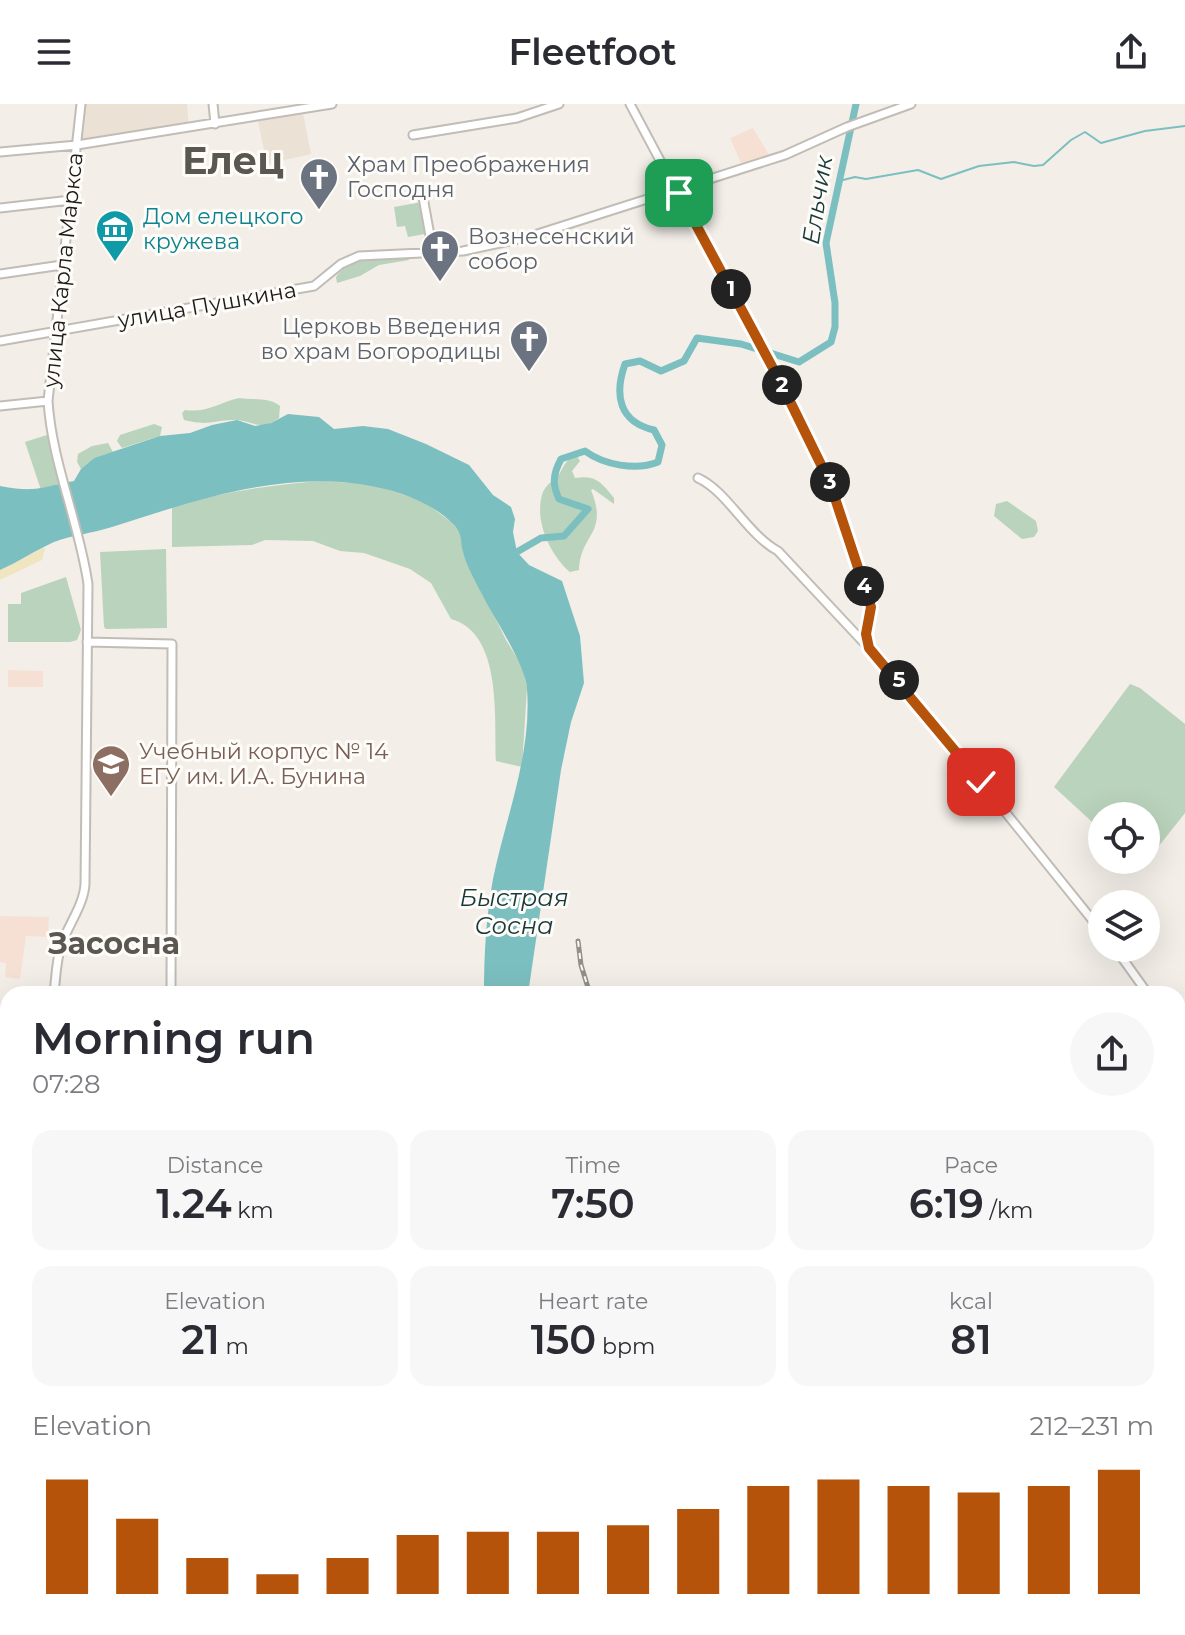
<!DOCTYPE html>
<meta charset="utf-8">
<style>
:root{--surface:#fff;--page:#f7f7f7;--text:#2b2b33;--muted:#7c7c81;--accent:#b45309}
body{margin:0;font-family:Montserrat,sans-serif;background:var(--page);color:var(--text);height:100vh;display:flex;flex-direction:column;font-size:30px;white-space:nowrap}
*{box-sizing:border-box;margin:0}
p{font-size:26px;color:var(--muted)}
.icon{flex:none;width:44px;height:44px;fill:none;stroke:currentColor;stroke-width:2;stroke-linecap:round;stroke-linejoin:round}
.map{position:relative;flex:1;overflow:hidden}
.side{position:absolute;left:0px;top:882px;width:1186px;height:650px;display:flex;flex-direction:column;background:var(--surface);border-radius:24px 24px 0 0;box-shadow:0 8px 32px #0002}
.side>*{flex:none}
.controls{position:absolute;left:1088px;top:698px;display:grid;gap:16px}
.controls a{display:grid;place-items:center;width:72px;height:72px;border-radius:50%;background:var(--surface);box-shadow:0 8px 32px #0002;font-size:40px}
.pin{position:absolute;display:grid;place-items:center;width:68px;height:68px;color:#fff;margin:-34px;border-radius:16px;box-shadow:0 4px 12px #0006}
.km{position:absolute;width:40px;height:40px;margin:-20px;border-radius:50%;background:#222;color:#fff;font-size:22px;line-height:40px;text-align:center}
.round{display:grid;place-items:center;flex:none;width:84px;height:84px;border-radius:42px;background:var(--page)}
.overview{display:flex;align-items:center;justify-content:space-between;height:136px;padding:0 32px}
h1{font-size:44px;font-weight:600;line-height:60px}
.stats{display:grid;grid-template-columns:repeat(3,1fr);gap:12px;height:136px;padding:8px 32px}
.stats div{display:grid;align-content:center;border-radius:20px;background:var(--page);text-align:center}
.stats b{font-size:40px;font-weight:600}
.stats small{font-size:22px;font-weight:400}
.stats p{font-size:22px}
.chart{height:224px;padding:16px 32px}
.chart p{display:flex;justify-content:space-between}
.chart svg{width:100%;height:144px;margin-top:8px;stroke:var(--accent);stroke-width:6}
header{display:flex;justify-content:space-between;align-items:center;height:104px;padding:0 32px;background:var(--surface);font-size:36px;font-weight:600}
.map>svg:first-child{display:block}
.built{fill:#ebe2d5}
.industrial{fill:#f6e0d3}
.green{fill:#bad3bc}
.sand{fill:#efe5c0}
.water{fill:#7cbfc0}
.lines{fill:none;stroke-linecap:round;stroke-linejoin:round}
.stream{stroke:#7cbfc0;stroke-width:2}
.river{stroke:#7cbfc0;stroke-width:7}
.secondary-casing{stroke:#c1bcb6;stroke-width:11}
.secondary{stroke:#fff;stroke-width:7}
.rail-casing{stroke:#928e8a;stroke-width:5}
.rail{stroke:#fefcf8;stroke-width:2;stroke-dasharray:6;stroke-linecap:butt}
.route-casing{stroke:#fff;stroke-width:16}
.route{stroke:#b45309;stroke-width:10}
.labels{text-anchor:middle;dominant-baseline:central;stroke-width:6;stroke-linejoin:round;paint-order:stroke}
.worship-label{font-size:22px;fill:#5b616d;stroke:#fefcf8;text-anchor:start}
.culture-label{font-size:22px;fill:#0d838f;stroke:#fefcf8;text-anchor:start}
.street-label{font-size:22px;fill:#1c1b18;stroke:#fefcf8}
.education-label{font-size:22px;fill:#785e54;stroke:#fefcf8;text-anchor:start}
.water-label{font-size:24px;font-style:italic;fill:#18393a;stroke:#fefcf8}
.district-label{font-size:30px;font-weight:bold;fill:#5a5751;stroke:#fefcf8}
.town-label{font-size:38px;font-weight:bold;fill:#5a5751;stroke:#fefcf8}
</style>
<header><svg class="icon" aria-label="menu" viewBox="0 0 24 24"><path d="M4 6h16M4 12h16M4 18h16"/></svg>Fleetfoot<svg class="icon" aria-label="share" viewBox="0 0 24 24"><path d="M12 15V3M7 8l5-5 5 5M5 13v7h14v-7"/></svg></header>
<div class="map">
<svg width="1185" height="1531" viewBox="0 0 1185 1531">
<rect width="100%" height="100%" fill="#f3eee8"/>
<path class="built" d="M 86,0 L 187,0 L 189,23 L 82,36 Z
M 303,9 L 311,50 L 267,60 L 258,17 Z"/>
<path class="industrial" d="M 753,24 L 771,54 L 743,64 L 730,34 Z
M 8,566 L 43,567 L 43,583 L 8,583 Z
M 0,812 L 49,813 L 48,833 L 26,832 L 20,875 L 5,873 L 6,859 L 0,858 Z
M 495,1524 L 668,1524 L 671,1531 L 481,1531 Z"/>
<path class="green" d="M 422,98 L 427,128 L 424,126 L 425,130 L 408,133 L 405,122 L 397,123 L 394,103 Z
M 371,152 L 392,155 L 407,153 L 409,156 L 379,161 L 360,172 L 337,179 L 336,173 C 345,160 356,157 371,152 Z
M 239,294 C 252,296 269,293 280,302 L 279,314 C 260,328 254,317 236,316 C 214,315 211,323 184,316 L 182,309 L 185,306 C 207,309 218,299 239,294 Z
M 154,320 L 162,323 L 160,332 L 122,344 L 117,337 L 120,331 Z
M 50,330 L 61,379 L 41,386 L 25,338 Z
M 108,339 L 113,348 L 94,354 L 81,365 L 77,358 L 78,350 L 92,342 Z
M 577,352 L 580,357 L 572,367 L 575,374 C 596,371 601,378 614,394 L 614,400 L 593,385 L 591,386 C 609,430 580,430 579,466 L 570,468 C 550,451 533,415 543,388 C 547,379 555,376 560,369 C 565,360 566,355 577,352 Z
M 320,377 L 371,380 L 423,397 L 451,418 L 462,430 L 463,448 L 506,536 L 523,564 L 527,584 L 522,663 L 496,657 C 494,616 503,529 451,515 L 431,479 L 410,465 L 364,449 L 340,447 L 313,437 L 265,436 L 252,441 L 172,443 L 172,403 C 221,388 269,381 320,377 Z
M 1007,397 L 1036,417 L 1038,427 L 1034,433 L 1022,435 L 994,412 L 996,400 Z
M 166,445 L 167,524 L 106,525 L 104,523 L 100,448 Z
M 66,473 L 81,526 L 77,536 L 70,538 L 8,538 L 8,500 L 21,500 L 21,489 Z
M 1130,580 L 1140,584 L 1185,620 L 1185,709 L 1147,757 L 1137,759 L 1133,756 L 1146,756 L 1146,712 L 1102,712 L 1102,727 L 1054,683 Z
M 739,1524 L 801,1524 L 804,1531 L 743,1531 Z"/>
<path class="sand" d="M 43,444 L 45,445 L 42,456 L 0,476 L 0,466 Z"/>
<path class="water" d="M 288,310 L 319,313 L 334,325 L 363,322 L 388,325 L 426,340 L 469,361 L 493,391 L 511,403 L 515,415 L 513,428 L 517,448 L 529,461 L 562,477 L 580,532 L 584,579 L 571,618 L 561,666 L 528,890 L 484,890 C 484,851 486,813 493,775 C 506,712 532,650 527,585 C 526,561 495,516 483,492 C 476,479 467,463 463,448 C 460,436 463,431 454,421 C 440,406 421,397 402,390 C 306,358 205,393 112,423 C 93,429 73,431 54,438 C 36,446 18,458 0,466 L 0,382 C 37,389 41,383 74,377 L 81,365 L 94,354 L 160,332 L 190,329 L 212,321 L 237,316 L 255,322 L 271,319 Z"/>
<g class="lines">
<path class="stream" d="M 839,77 L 855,73 L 866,75 L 918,66 L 941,75 L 979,62 L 1014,58 L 1034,62 L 1043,61 L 1071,36 L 1085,28 L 1101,39 L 1145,27 L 1185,22"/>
<path class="river" d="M 510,452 L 541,434 L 564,432 L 588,405 L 559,395 C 552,380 553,370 561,355 L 585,347 C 604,361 636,367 658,358 L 662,341 L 654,326 C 619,318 614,291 625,260 L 640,257 L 661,267 L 684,257 L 697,234 L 741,240 L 799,258 L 831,238 L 835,223 L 835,199 L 826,139 L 856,0"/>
<g class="secondary-casing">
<path id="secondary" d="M 213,0 L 215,20
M 630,0 L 819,355 L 838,399 L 871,503 L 866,523 L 867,538 L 894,570 L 1102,828
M 413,31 L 517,14 L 559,0
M 0,48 L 77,41 L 332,0
M 423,93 L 433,148
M 0,104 L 71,96
M 0,170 L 62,161
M 0,237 L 314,182 L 341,160 L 359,152 L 463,147 L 528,133 L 785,51 L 847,23 L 911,0
M 0,302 L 48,297
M 698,374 C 727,387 747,430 778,447 L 866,541
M 87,538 L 172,540 L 171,890
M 1115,844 L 1148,890
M 54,890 C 56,873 56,855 62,839 C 69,820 84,800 85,780 L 88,480 C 79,418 52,359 48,297 L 81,0
M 1178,927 L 1185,936
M 0,961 L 8,961
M 0,1204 L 8,1154
M 0,1432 L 8,1427
M 457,1524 L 461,1531"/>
</g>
<use href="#secondary" class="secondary"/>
<g class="rail-casing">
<path id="rail" d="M 578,837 L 581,861 L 590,890
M 969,1524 L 973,1531"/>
</g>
<use href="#rail" class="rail"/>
</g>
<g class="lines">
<g class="route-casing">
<path id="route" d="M 679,89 L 782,281 L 830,379 L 871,503 L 866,530 L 869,544 L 981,678"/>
</g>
<use href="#route" class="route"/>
</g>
<defs>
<g id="church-pin" transform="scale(2)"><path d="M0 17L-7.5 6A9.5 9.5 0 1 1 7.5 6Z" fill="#6b7280" stroke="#fefcf8"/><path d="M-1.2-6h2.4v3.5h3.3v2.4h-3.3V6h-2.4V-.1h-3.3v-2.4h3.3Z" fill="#fff"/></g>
<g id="museum-pin" transform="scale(2)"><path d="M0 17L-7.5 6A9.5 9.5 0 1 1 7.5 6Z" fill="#0f9aa8" stroke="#fefcf8"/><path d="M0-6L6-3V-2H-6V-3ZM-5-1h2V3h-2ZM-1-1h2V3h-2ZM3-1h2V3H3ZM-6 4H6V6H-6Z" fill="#fff"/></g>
<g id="university-pin" transform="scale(2)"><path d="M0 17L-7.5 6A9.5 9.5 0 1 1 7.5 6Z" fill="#8d6e63" stroke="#fefcf8"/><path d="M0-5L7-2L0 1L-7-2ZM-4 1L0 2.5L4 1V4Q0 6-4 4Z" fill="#fff"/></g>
</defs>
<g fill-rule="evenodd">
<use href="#church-pin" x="319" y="73"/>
<use href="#museum-pin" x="115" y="125"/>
<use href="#church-pin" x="440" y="145"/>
<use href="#church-pin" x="529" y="235"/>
<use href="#university-pin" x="111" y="660"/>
</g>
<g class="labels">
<g class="worship-label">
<text x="347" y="60">Храм Преображения<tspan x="347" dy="25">Господня</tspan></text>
<text x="468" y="132">Вознесенский<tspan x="468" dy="25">собор</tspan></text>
<text x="501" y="222" text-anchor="end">Церковь Введения<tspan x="501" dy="25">во храм Богородицы</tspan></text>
</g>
<g class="culture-label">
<text x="143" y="112">Дом елецкого<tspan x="143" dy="25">кружева</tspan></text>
</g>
<g class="street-label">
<text transform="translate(63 166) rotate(-84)">улица Карла Маркса</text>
<text transform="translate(207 201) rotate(-10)">улица Пушкина</text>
</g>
<g class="education-label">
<text x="139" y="647">Учебный корпус № 14<tspan x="139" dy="25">ЕГУ им. И.А. Бунина</tspan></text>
</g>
<g class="water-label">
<text transform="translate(817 96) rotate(-81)">Ельчик</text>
<text x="514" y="793">Быстрая<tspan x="514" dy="28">Сосна</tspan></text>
</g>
<g class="district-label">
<text x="114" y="839">Засосна</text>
</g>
<g class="town-label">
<text x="233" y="56">Елец</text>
</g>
</g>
</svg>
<div class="controls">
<a><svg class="icon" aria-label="locate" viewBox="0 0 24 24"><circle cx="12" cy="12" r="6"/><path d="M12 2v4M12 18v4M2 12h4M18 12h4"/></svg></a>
<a><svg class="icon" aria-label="layers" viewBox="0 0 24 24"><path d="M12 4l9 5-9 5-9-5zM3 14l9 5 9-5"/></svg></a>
</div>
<div class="pin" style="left:679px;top:89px;background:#1e9e55"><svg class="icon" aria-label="arrive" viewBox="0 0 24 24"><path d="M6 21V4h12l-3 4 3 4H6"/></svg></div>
<div class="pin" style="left:981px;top:678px;background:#d93025"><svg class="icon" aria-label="check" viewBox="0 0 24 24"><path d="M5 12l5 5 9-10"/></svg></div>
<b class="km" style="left:731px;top:185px">1</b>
<b class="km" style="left:782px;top:281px">2</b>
<b class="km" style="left:830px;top:378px">3</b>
<b class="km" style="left:864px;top:482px">4</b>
<b class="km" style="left:899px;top:576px">5</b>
<section class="side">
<div class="overview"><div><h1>Morning run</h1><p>07:28</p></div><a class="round"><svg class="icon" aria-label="share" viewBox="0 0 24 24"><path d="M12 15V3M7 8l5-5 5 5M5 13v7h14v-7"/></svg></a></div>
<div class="stats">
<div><p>Distance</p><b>1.24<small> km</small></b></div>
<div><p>Time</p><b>7:50</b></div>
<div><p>Pace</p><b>6:19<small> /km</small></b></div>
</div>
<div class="stats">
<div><p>Elevation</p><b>21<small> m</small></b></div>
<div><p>Heart rate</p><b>150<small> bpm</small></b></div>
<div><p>kcal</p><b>81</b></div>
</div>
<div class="chart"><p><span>Elevation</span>212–231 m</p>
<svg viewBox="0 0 160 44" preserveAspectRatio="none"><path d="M5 44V9M15 44V21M25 44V33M35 44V38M45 44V33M55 44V26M65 44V25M75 44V25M85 44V23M95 44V18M105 44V11M115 44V9M125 44V11M135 44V13M145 44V11M155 44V6"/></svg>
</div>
</section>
</div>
